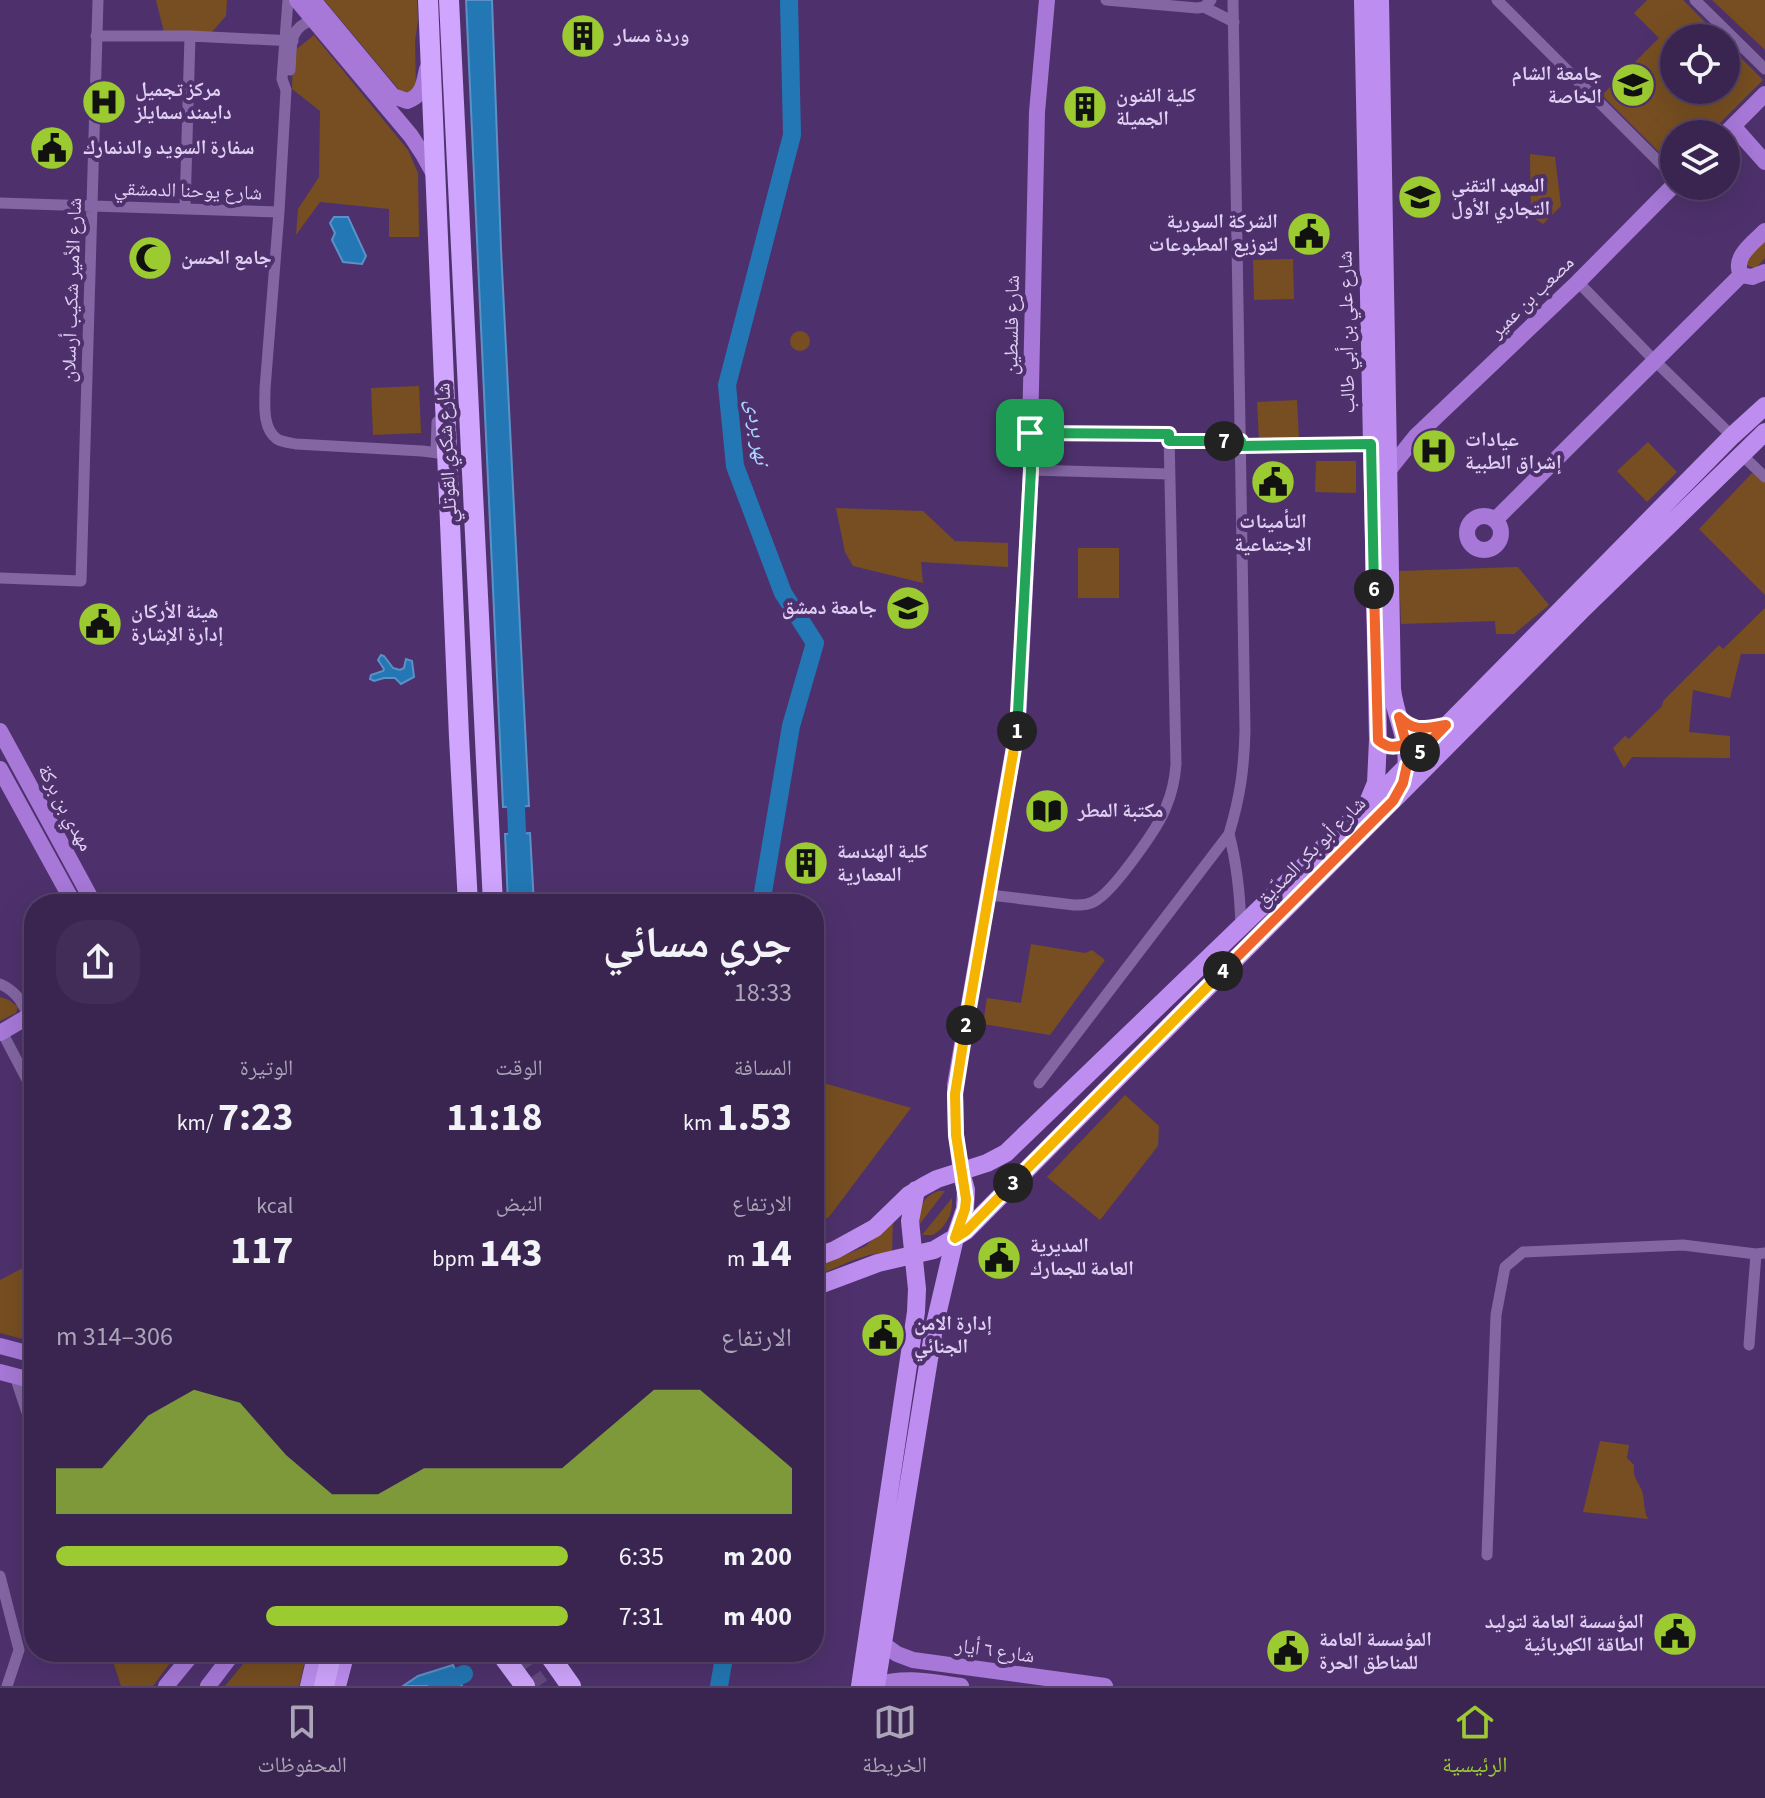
<!DOCTYPE html>
<html lang="ar">
<meta charset="utf-8">
<style>
:root{--surface:#3a2551;--page:#412d58;--text:#f1f3f6;--muted:#aba5b7;--line:#544268;--accent:#9cca31}
body{margin:0;font-family:"Source Sans 3","Noto Naskh Arabic",sans-serif;background:var(--page);color:var(--text);direction:rtl;height:100vh;display:flex;flex-direction:column;font-size:30px;white-space:nowrap}
*{box-sizing:border-box;margin:0}
p{font-size:26px;color:var(--muted)}
.icon{flex:none;width:44px;height:44px;fill:none;stroke:currentColor;stroke-width:2;stroke-linecap:round;stroke-linejoin:round}
.map{position:relative;flex:1;overflow:hidden;direction:ltr}
.drawer{position:absolute;left:24px;top:894px;width:800px;height:768px;display:flex;flex-direction:column;background:var(--surface);border-radius:32px;box-shadow:0 8px 32px #0002,0 0 0 2px var(--line);direction:rtl}
.drawer>*{flex:none}
.controls{position:absolute;left:1660px;top:24px;display:grid;gap:16px}
.controls a{display:grid;place-items:center;width:80px;height:80px;border-radius:50%;background:var(--surface);box-shadow:0 8px 32px #0002,0 0 0 2px var(--line);font-size:40px}
.pin{position:absolute;display:grid;place-items:center;width:68px;height:68px;color:#fff;margin:-34px;border-radius:16px;box-shadow:0 4px 12px #0006}
.km{position:absolute;width:40px;height:40px;margin:-20px;border-radius:50%;background:#222;color:#fff;font-size:22px;line-height:40px;text-align:center}
.round{display:grid;place-items:center;flex:none;width:84px;height:84px;border-radius:32px;background:var(--page)}
.overview{display:flex;align-items:center;justify-content:space-between;height:136px;padding:0 32px}
h1{font-size:44px;font-weight:700;line-height:60px}
.figures{display:grid;grid-template-columns:repeat(3,1fr);gap:12px;height:136px;padding:8px 32px}
.figures div{display:grid;align-content:center}
.figures b{font-size:40px;font-weight:700}
.figures small{font-size:22px;font-weight:400}
.figures p{font-size:22px}
.chart{height:224px;padding:16px 32px}
.chart p{display:flex;justify-content:space-between}
.chart svg{width:100%;height:144px;margin-top:8px;fill:var(--accent);opacity:.7}
ul{padding:0 32px;list-style:none;font-size:26px}
li{display:grid;grid-template-columns:128px 96px 1fr;align-items:center;height:60px}
li i{height:20px;border-radius:10px;background:var(--accent)}
.dock{display:flex;justify-content:space-around;align-items:center;height:112px;border-top:2px solid var(--line);background:var(--surface);font-size:22px;color:var(--muted)}
.dock a{display:grid;justify-items:center;gap:4px}
.dock .on{color:var(--accent)}
.map>svg:first-child{display:block}
.green{fill:#764e21}
.water{fill:#2377b4;stroke:#5b91c7;stroke-width:2}
.lines{fill:none;stroke-linecap:round;stroke-linejoin:round}
.river{stroke:#2377b4;stroke-width:18}
.highway-tunnel{stroke:#644980;stroke-width:20;stroke-dasharray:20 10;stroke-linecap:butt}
.street{stroke:#8366a3;stroke-width:11}
.secondary{stroke:#a778d8;stroke-width:16}
.primary{stroke:#bd8ef0;stroke-width:18}
.highway{stroke:#cfa5fd;stroke-width:20}
.split-1-casing{stroke:#fff;stroke-width:16}
.split-2-casing{stroke:#fff;stroke-width:16}
.split-3-casing{stroke:#fff;stroke-width:16}
.split-4-casing{stroke:#fff;stroke-width:16}
.split-5-casing{stroke:#fff;stroke-width:16}
.split-6-casing{stroke:#fff;stroke-width:16}
.split-7-casing{stroke:#fff;stroke-width:16}
.split-8-casing{stroke:#fff;stroke-width:16}
.split-1{stroke:#22a559;stroke-width:10}
.split-2{stroke:#f5b400;stroke-width:10}
.split-3{stroke:#f5b400;stroke-width:10}
.split-4{stroke:#f5b400;stroke-width:10}
.split-5{stroke:#f0652b;stroke-width:10}
.split-6{stroke:#f0652b;stroke-width:10}
.split-7{stroke:#22a559;stroke-width:10}
.split-8{stroke:#22a559;stroke-width:10}
.labels{text-anchor:middle;dominant-baseline:central;stroke-width:8;stroke-linejoin:round;paint-order:stroke}
.poi-label{font-size:20px;font-weight:bold;fill:#dfcff3;stroke:#4e316c;text-anchor:start}
.street-label{font-size:20px;fill:#dfcff3;stroke:#4e316c}
.water-label{font-size:22px;font-style:italic;fill:#a9d7ff;stroke:#4e316c}
</style>
<div class="map">
<svg width="1765" height="1686" viewBox="0 0 1765 1686">
<rect width="100%" height="100%" fill="#4e316c"/>
<path class="green" d="M 156,0 L 227,0 L 226,16 L 210,34 L 164,32 Z
M 324,0 L 417,0 L 418,20 L 415,41 L 416,88 L 407,93 L 401,92 Z
M 1647,0 L 1683,0 L 1721,38 L 1674,38 L 1674,90 L 1726,90 L 1726,43 L 1763,80 L 1709,134 L 1674,134 L 1674,167 L 1602,95 L 1659,38 L 1634,13 Z
M 1712,0 L 1765,0 L 1765,50 Z
M 314,35 L 408,150 L 418,173 L 419,237 L 389,237 L 389,209 L 320,202 L 296,235 L 298,209 L 319,177 L 320,111 L 292,89 L 293,52 Z
M 1530,154 L 1555,157 L 1561,206 L 1543,224 L 1531,216 Z
M 1765,238 L 1765,258 L 1755,269 L 1747,265 L 1746,258 Z
M 1293,259 L 1294,299 L 1254,300 L 1253,260 Z
M790 341a10 10 0 1 1 20 0a10 10 0 1 1-20 0Z
M 419,386 L 421,433 L 373,435 L 371,388 Z
M 1297,400 L 1299,438 L 1259,440 L 1257,402 Z
M 1648,442 L 1677,472 L 1647,502 L 1617,471 Z
M 1316,461 L 1356,461 L 1356,493 L 1315,492 Z
M 1752,473 L 1765,480 L 1765,595 L 1699,529 Z
M 836,508 L 923,511 L 955,541 L 1008,543 L 1008,567 L 921,562 L 923,583 L 853,566 L 845,552 Z
M 1078,548 L 1119,548 L 1119,598 L 1078,598 Z
M 1518,567 L 1549,605 L 1514,634 L 1496,634 L 1495,621 L 1401,624 L 1399,571 Z
M 1765,608 L 1765,654 L 1741,654 L 1730,698 L 1693,690 L 1689,732 L 1730,736 L 1730,758 L 1632,757 L 1624,768 L 1613,748 L 1625,736 L 1629,739 L 1662,706 L 1663,701 L 1719,645 L 1723,649 Z
M 1031,944 L 1085,953 L 1092,950 L 1105,960 L 1050,1035 L 983,1024 L 987,998 L 1021,1003 Z
M 0,997 L 9,1000 L 18,1007 L 16,1013 L 0,1021 Z
M 820,1082 L 911,1108 L 829,1217 L 819,1222 L 814,1222 L 814,1126 Z
M 1125,1095 L 1159,1126 L 1158,1146 L 1100,1220 L 1047,1177 Z
M 939,1191 L 945,1191 L 916,1229 C 919,1211 920,1197 939,1191 Z
M 952,1198 C 953,1214 947,1226 933,1235 L 922,1235 Z
M 893,1218 L 892,1253 C 866,1250 838,1268 814,1277 L 814,1268 L 866,1246 Z
M 34,1262 L 34,1342 L 0,1333 L 0,1280 Z
M 1600,1441 L 1629,1445 L 1627,1458 L 1634,1465 C 1633,1479 1637,1479 1642,1491 C 1645,1500 1643,1510 1648,1519 L 1583,1512 Z
M 110,1652 L 178,1652 L 153,1686 L 121,1686 Z
M 253,1652 L 307,1652 L 299,1686 L 225,1686 Z"/>
<path class="water" d="M 466,0 L 492,0 L 501,249 L 529,806 L 503,807 Z
M 334,217 L 348,217 L 366,256 L 362,264 L 343,262 L 332,240 L 335,233 L 330,223 Z
M 381,655 L 384,656 L 393,668 L 400,670 L 404,668 L 406,659 L 412,661 L 414,677 L 401,684 L 395,678 L 384,678 L 374,681 L 370,679 L 371,675 L 383,671 L 384,669 L 378,660 Z
M 530,833 L 534,904 L 508,904 L 505,834 Z
M 453,1665 L 462,1686 L 403,1686 L 418,1676 Z"/>
<g class="lines">
<path class="river" d="M 515,783 L 520,904
M 761,904 L 791,726 L 815,643 L 783,593 L 735,466 L 727,385 L 792,135 L 789,0
M 437,1686 L 464,1674
M 719,1686 L 725,1652"/>
<path class="highway-tunnel" d="M 515,1652 L 539,1686"/>
<path class="street" d="M 288,0 L 282,79 L 286,90 L 279,212 L 265,389 C 265,404 262,428 277,439 C 282,442 291,443 296,444 L 422,451 L 447,454
M 1106,0 L 1197,8 L 1204,7 L 1211,0
M 1497,0 L 1674,177
M 1695,0 L 1765,69
M 1204,7 L 1234,22
M 96,36 L 190,36 L 293,41
M 290,70 C 292,47 287,28 313,20
M 0,203 L 279,212
M 185,208 L 190,36
M 1578,282 L 1654,360 L 1732,436
M 1169,441 L 1241,441
M 1240,446 L 1371,444
M 436,453 L 437,422
M 1742,455 L 1765,477
M 1031,470 L 1169,474
M 0,578 L 81,581 L 98,0
M 1229,834 C 1237,864 1240,895 1241,926
M 990,895 L 1074,905 C 1083,905 1090,905 1098,899 C 1115,888 1159,827 1166,807 C 1172,793 1175,779 1176,764 L 1169,434 L 1030,433
M 0,984 C 16,991 21,1001 29,1016
M 2,1032 L 34,1093
M 1039,1083 L 1229,834 C 1240,797 1244,770 1245,731 L 1233,0
M 1749,1345 L 1756,1254 L 1765,1253
M 15,1376 L 34,1434
M 1487,1555 L 1496,1315 L 1505,1267 L 1523,1252 L 1683,1245 L 1756,1254
M 0,1576 L 19,1650 L 7,1686"/>
<path class="secondary" d="M 297,0 L 411,136 L 424,156 L 434,174
M 313,0 L 393,96 L 407,101 C 423,96 424,83 427,69
M 1733,126 L 1765,162
M 1725,134 L 1765,94
M 1741,275 C 1732,257 1753,243 1765,231
M 1741,275 L 1752,277 L 1765,272
M 1388,471 L 1416,436 L 1578,282 L 1674,185
M1467 533a17 17 0 1 1 34 0a17 17 0 1 1-34 0Z
M 1495,520 L 1741,275
M 0,731 L 94,904
M 0,769 L 74,904
M 0,1033 L 34,1013
M 961,1172 L 956,1135 L 955,1085 L 1018,723 L 1031,470 L 1030,433 L 1037,112 L 1047,0
M 0,1346 L 34,1355
M 0,1372 L 34,1381
M 883,1644 L 897,1654 L 913,1660 L 1105,1686
M 877,1685 C 905,1676 932,1682 961,1686
M 166,1686 L 194,1652
M 208,1686 L 234,1652"/>
<path class="primary" d="M 1363,0 L 1378,740 L 1376,783 L 1369,800
M 1380,0 L 1392,689 C 1395,717 1410,740 1406,769
M 814,1258 L 835,1250 L 875,1228 L 909,1195 L 924,1186 L 937,1179 L 987,1163 L 1006,1153 L 1390,783 L 1732,436 L 1765,406
M 814,1287 L 878,1263 L 934,1250 L 966,1231 L 1583,609 L 1765,432
M 309,1686 L 317,1652
M 337,1686 L 346,1652
M 860,1686 L 916,1312 L 917,1289 L 910,1221 L 916,1190
M 876,1686 L 934,1328 L 955,1238 L 965,1209 L 966,1190 L 961,1172"/>
<path class="highway" d="M 428,0 L 459,737 L 468,904
M 449,0 L 493,904
M 500,1652 L 525,1686
M 547,1652 L 571,1686
M 324,1686 L 332,1652"/>
</g>
<g class="lines">
<g class="split-1-casing">
<path id="split-1" d="M 1017,731 L 1031,470 L 1030,433"/>
</g>
<g class="split-2-casing">
<path id="split-2" d="M 966,1025 L 1017,731"/>
</g>
<g class="split-3-casing">
<path id="split-3" d="M 966,1025 L 955,1094 L 956,1135 L 966,1199 L 965,1209 L 955,1238 L 966,1231 L 1013,1183"/>
</g>
<g class="split-4-casing">
<path id="split-4" d="M 1013,1183 L 1223,971"/>
</g>
<g class="split-5-casing">
<path id="split-5" d="M 1223,971 L 1393,801 L 1403,783 L 1407,765 L 1420,752"/>
</g>
<g class="split-6-casing">
<path id="split-6" d="M 1374,589 L 1378,740 C 1387,748 1395,749 1406,743 L 1399,717 C 1415,733 1425,728 1446,725 L 1420,752"/>
</g>
<g class="split-7-casing">
<path id="split-7" d="M 1224,441 L 1241,441 L 1240,446 L 1371,444 L 1374,589"/>
</g>
<g class="split-8-casing">
<path id="split-8" d="M 1030,433 L 1169,434 L 1169,441 L 1224,441"/>
</g>
<use href="#split-1" class="split-1"/>
<use href="#split-2" class="split-2"/>
<use href="#split-3" class="split-3"/>
<use href="#split-4" class="split-4"/>
<use href="#split-5" class="split-5"/>
<use href="#split-6" class="split-6"/>
<use href="#split-7" class="split-7"/>
<use href="#split-8" class="split-8"/>
</g>
<defs>
<g id="building-disc" transform="scale(2.3)"><circle r="9.5" fill="#9cca31" stroke="#4e316c"/><path d="M-4-6H4V6H1V3H-1V6H-4ZM-2.5-4.3h1.7v1.8h-1.7ZM.8-4.3h1.7v1.8H.8ZM-2.5-1h1.7V.8h-1.7ZM.8-1h1.7V.8H.8Z" fill="#111"/></g>
<g id="university-disc" transform="scale(2.3)"><circle r="9.5" fill="#9cca31" stroke="#4e316c"/><path d="M0-5L7-2L0 1L-7-2ZM-4 1L0 2.5L4 1V4Q0 6-4 4Z" fill="#111"/></g>
<g id="hospital-disc" transform="scale(2.3)"><circle r="9.5" fill="#9cca31" stroke="#4e316c"/><path d="M-5-5h3v3.5h4V-5h3V5h-3V1.5h-4V5h-3Z" fill="#111"/></g>
<g id="civic-disc" transform="scale(2.3)"><circle r="9.5" fill="#9cca31" stroke="#4e316c"/><path d="M-.6-6.5H3V-4.5H.6V-3L4-1V1h2V6H-6V1h2V-1L-.6-3ZM-1.2 2.5V6h2.4V2.5Z" fill="#111"/></g>
<g id="mosque-disc" transform="scale(2.3)"><circle r="9.5" fill="#9cca31" stroke="#4e316c"/><path d="M3.5-4.9A6 6 0 1 0 3.5 4.9A5 5 0 1 1 3.5-4.9Z" fill="#111"/></g>
<g id="library-disc" transform="scale(2.3)"><circle r="9.5" fill="#9cca31" stroke="#4e316c"/><path d="M-6-4Q-3-5.5-.7-3.5V5Q-3 3-6 4ZM6-4Q3-5.5 .7-3.5V5Q3 3 6 4Z" fill="#111"/></g>
</defs>
<g fill-rule="evenodd">
<use href="#building-disc" x="583" y="36"/>
<use href="#university-disc" x="1633" y="85"/>
<use href="#hospital-disc" x="104" y="102"/>
<use href="#building-disc" x="1085" y="107"/>
<use href="#civic-disc" x="52" y="148"/>
<use href="#university-disc" x="1420" y="197"/>
<use href="#civic-disc" x="1309" y="234"/>
<use href="#mosque-disc" x="150" y="258"/>
<use href="#hospital-disc" x="1434" y="451"/>
<use href="#civic-disc" x="1273" y="482"/>
<use href="#university-disc" x="908" y="608"/>
<use href="#civic-disc" x="100" y="624"/>
<use href="#library-disc" x="1047" y="811"/>
<use href="#building-disc" x="806" y="863"/>
<use href="#civic-disc" x="999" y="1258"/>
<use href="#civic-disc" x="883" y="1335"/>
<use href="#civic-disc" x="1675" y="1634"/>
<use href="#civic-disc" x="1288" y="1651"/>
</g>
<g class="labels">
<g class="poi-label">
<text x="614" y="36">وردة مسار</text>
<text x="1602" y="74" text-anchor="end">جامعة الشام<tspan x="1602" dy="23">الخاصة</tspan></text>
<text x="135" y="90">مركز تجميل<tspan x="135" dy="23">دايمند سمايلز</tspan></text>
<text x="1116" y="96">كلية الفنون<tspan x="1116" dy="23">الجميلة</tspan></text>
<text x="83" y="148">سفارة السويد والدنمارك</text>
<text x="1451" y="186">المعهد التقني<tspan x="1451" dy="23">التجاري الأول</tspan></text>
<text x="1278" y="222" text-anchor="end">الشركة السورية<tspan x="1278" dy="23">لتوزيع المطبوعات</tspan></text>
<text x="181" y="258">جامع الحسن</text>
<text x="1465" y="440">عيادات<tspan x="1465" dy="23">إشراق الطبية</tspan></text>
<text x="1273" y="522" text-anchor="middle">التأمينات<tspan x="1273" dy="23">الاجتماعية</tspan></text>
<text x="877" y="608" text-anchor="end">جامعة دمشق</text>
<text x="131" y="612">هيئة الأركان<tspan x="131" dy="23">إدارة الإشارة</tspan></text>
<text x="1078" y="811">مكتبة المطر</text>
<text x="837" y="852">كلية الهندسة<tspan x="837" dy="23">المعمارية</tspan></text>
<text x="1030" y="1246">المديرية<tspan x="1030" dy="23">العامة للجمارك</tspan></text>
<text x="914" y="1324">إدارة الامن<tspan x="914" dy="23">الجنائي</tspan></text>
<text x="1644" y="1622" text-anchor="end">المؤسسة العامة لتوليد<tspan x="1644" dy="23">الطاقة الكهربائية</tspan></text>
<text x="1319" y="1640">المؤسسة العامة<tspan x="1319" dy="23">للمناطق الحرة</tspan></text>
</g>
<g class="street-label">
<text transform="translate(188 191) rotate(2)">شارع يوحنا الدمشقي</text>
<text transform="translate(72 290) rotate(-88)">شارع الأمير شكيب أرسلان</text>
<text transform="translate(1532 297) rotate(-44)">مصعب بن عمير</text>
<text transform="translate(1012 325) rotate(-89)">شارع فلسطين</text>
<text transform="translate(1347 332) rotate(-91)">شارع علي بن أبي طالب</text>
<text transform="translate(447 453) rotate(-93)">شارع شكري القوتلي</text>
<text transform="translate(65 808) rotate(62)">مهدي بن بركة</text>
<text transform="translate(1311 852) rotate(-45)">شارع أبو بكر الصدّيق</text>
<text transform="translate(995 1651) rotate(8)">شارع ٦ أيار</text>
</g>
<g class="water-label">
<text transform="translate(758 432) rotate(82)">نهر بردى</text>
</g>
</g>
</svg>
<div class="controls">
<a><svg class="icon" aria-label="locate" viewBox="0 0 24 24"><circle cx="12" cy="12" r="6"/><path d="M12 2v4M12 18v4M2 12h4M18 12h4"/></svg></a>
<a><svg class="icon" aria-label="layers" viewBox="0 0 24 24"><path d="M12 4l9 5-9 5-9-5zM3 14l9 5 9-5"/></svg></a>
</div>
<div class="pin" style="left:1030px;top:433px;background:#1e9e55"><svg class="icon" aria-label="arrive" viewBox="0 0 24 24"><path d="M6 21V4h12l-3 4 3 4H6"/></svg></div>
<b class="km" style="left:1017px;top:731px">1</b>
<b class="km" style="left:966px;top:1025px">2</b>
<b class="km" style="left:1013px;top:1183px">3</b>
<b class="km" style="left:1223px;top:971px">4</b>
<b class="km" style="left:1420px;top:752px">5</b>
<b class="km" style="left:1374px;top:589px">6</b>
<b class="km" style="left:1224px;top:441px">7</b>
<section class="drawer">
<div class="overview"><div><h1>جري مسائي</h1><p>18:33</p></div><a class="round"><svg class="icon" aria-label="share" viewBox="0 0 24 24"><path d="M12 15V3M7 8l5-5 5 5M5 13v7h14v-7"/></svg></a></div>
<div class="figures">
<div><p>المسافة</p><b>1.53<small> km</small></b></div>
<div><p>الوقت</p><b>11:18</b></div>
<div><p>الوتيرة</p><b>7:23<small> /km</small></b></div>
</div>
<div class="figures">
<div><p>الارتفاع</p><b>14<small> m</small></b></div>
<div><p>النبض</p><b>143<small> bpm</small></b></div>
<div><p>kcal</p><b>117</b></div>
</div>
<div class="chart"><p><span>الارتفاع</span>306–314 m</p>
<svg viewBox="0 0 160 44" preserveAspectRatio="none"><path d="M0 44V30L10 30L20 14L30 6L40 10L50 26L60 38L70 38L80 30L90 30L100 30L110 30L120 18L130 6L140 6L150 18L160 30V44z"/></svg>
</div>
<ul>
<li><b>200 m</b>6:35<i style="width:100%"></i></li>
<li><b>400 m</b>7:31<i style="width:59%"></i></li>
</ul>
</section>
</div>
<nav class="dock">
<a class="on"><svg class="icon" aria-label="home" viewBox="0 0 24 24"><path d="M3 11l9-7 9 7M6 9v11h12V9"/></svg>الرئيسية</a>
<a><svg class="icon" aria-label="map" viewBox="0 0 24 24"><path d="M3 6l6-2 6 2 6-2v14l-6 2-6-2-6 2zM9 4v14M15 6v14"/></svg>الخريطة</a>
<a><svg class="icon" aria-label="saved" viewBox="0 0 24 24"><path d="M7 4h10v16l-5-4-5 4z"/></svg>المحفوظات</a>
</nav>
